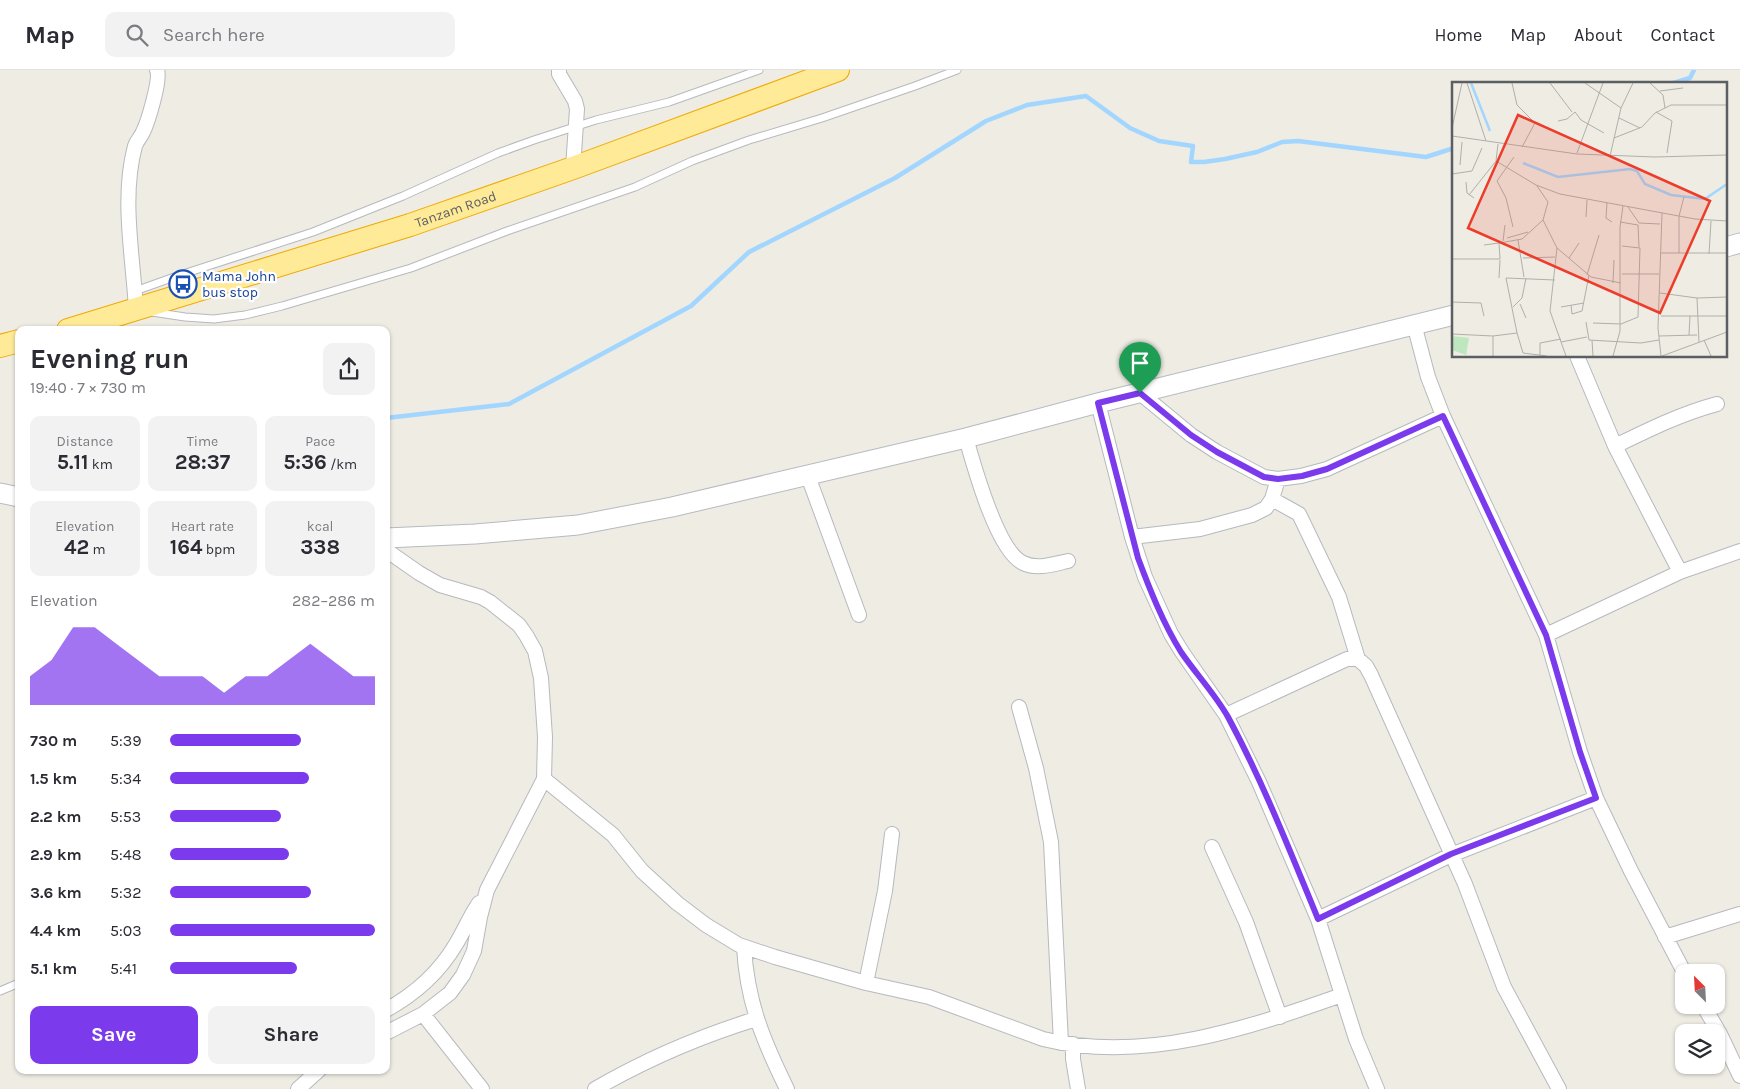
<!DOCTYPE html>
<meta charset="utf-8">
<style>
:root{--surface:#fff;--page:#f2f2f3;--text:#2b2b33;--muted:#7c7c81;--line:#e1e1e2;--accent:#7c3aed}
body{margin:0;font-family:Karla,sans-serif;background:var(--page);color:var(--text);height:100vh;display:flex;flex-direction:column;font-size:19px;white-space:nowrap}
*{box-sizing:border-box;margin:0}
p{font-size:16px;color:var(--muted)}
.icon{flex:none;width:28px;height:28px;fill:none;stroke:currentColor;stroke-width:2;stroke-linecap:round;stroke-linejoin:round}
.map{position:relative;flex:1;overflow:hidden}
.panel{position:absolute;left:15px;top:256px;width:375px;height:748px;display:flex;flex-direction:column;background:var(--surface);border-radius:10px;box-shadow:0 1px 4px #0004}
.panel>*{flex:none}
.needle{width:32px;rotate:336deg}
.controls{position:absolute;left:1675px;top:894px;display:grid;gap:10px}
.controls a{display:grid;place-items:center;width:50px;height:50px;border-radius:10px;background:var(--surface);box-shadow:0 1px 4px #0004;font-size:25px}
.pin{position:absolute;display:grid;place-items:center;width:42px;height:42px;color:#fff;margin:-51px -21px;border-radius:50% 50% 50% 0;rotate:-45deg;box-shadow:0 0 5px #0007}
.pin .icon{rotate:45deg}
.round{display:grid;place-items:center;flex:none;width:52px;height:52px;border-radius:10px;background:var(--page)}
.overview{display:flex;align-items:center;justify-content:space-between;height:85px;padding:0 15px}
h1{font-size:28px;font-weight:700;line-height:38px}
.figures{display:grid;grid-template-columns:repeat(3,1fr);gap:8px;height:85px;padding:5px 15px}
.figures div{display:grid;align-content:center;border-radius:10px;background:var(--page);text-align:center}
.figures b{font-size:21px;font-weight:700}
.figures small{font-size:14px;font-weight:400}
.figures p{font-size:14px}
.chart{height:140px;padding:10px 15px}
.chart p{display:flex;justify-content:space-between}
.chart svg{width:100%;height:90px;margin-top:5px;fill:var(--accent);opacity:.7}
.button{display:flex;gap:10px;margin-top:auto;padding:10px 15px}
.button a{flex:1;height:58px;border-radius:10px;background:var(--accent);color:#fff;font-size:20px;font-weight:700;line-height:58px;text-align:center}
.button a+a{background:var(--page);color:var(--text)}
ul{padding:0 15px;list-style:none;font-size:16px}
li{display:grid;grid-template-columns:80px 60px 1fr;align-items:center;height:38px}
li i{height:12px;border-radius:6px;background:var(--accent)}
header{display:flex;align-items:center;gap:30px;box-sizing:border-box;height:70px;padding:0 25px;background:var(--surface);border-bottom:1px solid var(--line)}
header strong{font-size:24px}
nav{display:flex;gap:28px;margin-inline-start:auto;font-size:18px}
.search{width:350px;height:45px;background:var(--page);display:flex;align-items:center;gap:12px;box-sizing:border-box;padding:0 18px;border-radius:10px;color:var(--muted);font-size:19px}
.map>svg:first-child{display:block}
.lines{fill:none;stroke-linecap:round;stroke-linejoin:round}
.stream{stroke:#a2d6ff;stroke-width:4.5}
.service-casing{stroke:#b6b9be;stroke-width:9}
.minor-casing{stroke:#b6b9be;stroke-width:16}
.secondary-casing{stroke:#b7bac0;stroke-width:21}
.trunk-casing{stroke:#f1a900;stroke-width:24}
.service{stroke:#fff;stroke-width:7}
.minor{stroke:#fff;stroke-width:14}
.secondary{stroke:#fff;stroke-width:19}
.trunk{stroke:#ffea98;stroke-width:22}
.route-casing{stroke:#fff;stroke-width:10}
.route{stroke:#7c3aed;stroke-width:6}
.labels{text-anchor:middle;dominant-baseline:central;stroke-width:4.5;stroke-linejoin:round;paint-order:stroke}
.street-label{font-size:14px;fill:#5b5f64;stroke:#fff}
.transit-label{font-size:14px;fill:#164399;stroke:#fff;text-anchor:start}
.inset-river{fill:none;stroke:#a2d6ff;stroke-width:2.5}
.inset-road{fill:none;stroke:#afb0ac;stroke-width:1}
.view{fill:#ed3c2b;fill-opacity:0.15;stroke:#ed3c2b;stroke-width:2.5}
.inset-edge{fill:none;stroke:#5b5f64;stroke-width:2.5}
</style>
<header>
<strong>Map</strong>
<div class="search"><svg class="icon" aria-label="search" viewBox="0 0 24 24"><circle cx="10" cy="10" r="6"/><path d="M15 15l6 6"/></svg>Search here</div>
<nav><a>Home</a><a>Map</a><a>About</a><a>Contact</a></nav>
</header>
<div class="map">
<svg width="1740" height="1019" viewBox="0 0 1740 1019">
<rect width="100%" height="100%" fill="#eeece3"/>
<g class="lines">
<path class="stream" d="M 1670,14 L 1690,8 L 1694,0
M 386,348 L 509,334 L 691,236 L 749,182 L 895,108 L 986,51 L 1027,35 L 1086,26 L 1130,58 L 1159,71 L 1193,76 L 1191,92 L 1204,92 L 1225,89 L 1257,82 L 1282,72 L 1298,71 L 1426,87 L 1454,78"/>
<g class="service-casing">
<path id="service" d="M 135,221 L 180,205 L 313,162 L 403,126 L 498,83 L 534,70 L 596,50 L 669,32 L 759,0
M 152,242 L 185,247 L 214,249 L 245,245 L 282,236 L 411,198 L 507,161 L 635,117 L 692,91 L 749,70 L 822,48 L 915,16 L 957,0
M 0,921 L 19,913"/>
</g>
<g class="minor-casing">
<path id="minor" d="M 559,0 L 559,4 L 575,31 L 577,39 L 573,98
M 136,239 C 133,186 121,128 135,76 C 137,70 141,67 143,62 C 148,52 161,9 157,0
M 1414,254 L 1428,307 L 1443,346 L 1546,565 L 1580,682 L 1596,728 L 1631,801 L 1684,902
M 1577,286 L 1615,376 L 1680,502
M 1140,323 L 1191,365 L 1217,382 L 1264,407 L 1278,409 L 1301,406 L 1327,399 L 1443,346
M 1098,333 L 1132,467 L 1145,507 L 1171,564 L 1182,582 L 1226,645 L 1259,712 L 1318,849 L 1356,969 L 1377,1019
M 966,368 C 974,396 997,481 1023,493 C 1037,500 1054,494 1068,491
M 1615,376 C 1648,360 1680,344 1717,334
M 808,406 L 859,545
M 1272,429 L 1299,444 L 1339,527 L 1358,589
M 1132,467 L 1200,459 L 1252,445 L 1266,438 L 1272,429 L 1278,409
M 386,480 L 419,503 L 440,515 L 481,527 L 490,532 L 519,555 L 526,565 L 535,581 L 541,608 L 545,667 L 544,709 L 613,765 L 642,801 L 677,833 L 706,855 L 739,875 L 775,887 L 866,913 L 929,927 L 1043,969 C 1144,994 1248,958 1342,925
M 1546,565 L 1680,502 L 1740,481
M 1019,637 L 1036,698 L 1051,772 L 1061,973
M 1226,645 L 1334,595 L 1347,589 L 1358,589 L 1366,596 L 1371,605 L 1465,814 L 1504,917 L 1559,1019
M 1212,777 L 1246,852 L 1280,947
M 1318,849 L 1451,785 L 1596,728
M 1665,867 L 1740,844
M 744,877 C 747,932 763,970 787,1019
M 866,913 L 885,821 L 892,764
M 1703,935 L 1720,964 L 1740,1006
M 386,940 C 415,924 439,903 456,874 C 464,861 470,846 479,833
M 423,944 L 482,1019
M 386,963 L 423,944 L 450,923 L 463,905 L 474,881 L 480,847 L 487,820 L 544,709
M 1073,974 L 1073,989 L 1078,1019
M 298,1019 L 319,1000
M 595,1019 C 645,990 701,966 756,949"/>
</g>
<g class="secondary-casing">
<path id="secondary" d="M 1726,177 L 1740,173
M 0,423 L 19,427
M 386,468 L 475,464 L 578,455 L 672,437 L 966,368 L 1098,333 L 1454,245"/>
</g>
<g class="trunk-casing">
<g id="trunk">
<path id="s1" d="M 68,260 L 410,155 L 573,98 L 838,0"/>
<path d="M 0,276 L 19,271"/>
</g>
</g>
<use href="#service" class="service"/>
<use href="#minor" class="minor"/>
<use href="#secondary" class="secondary"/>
<use href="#trunk" class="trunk"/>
</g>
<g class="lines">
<g class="route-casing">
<path id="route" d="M 1140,323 L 1191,365 L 1217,382 L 1264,407 L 1278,409 L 1302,406 L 1327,399 L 1443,346 L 1546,565 L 1580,682 L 1596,728 L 1451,784 L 1318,849 C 1290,781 1263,712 1228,647 C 1215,624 1196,604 1181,582 C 1163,553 1150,520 1138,488 L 1098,333 Z"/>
</g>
<use href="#route" class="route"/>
</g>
<defs>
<g id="bus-ring" transform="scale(1.4375)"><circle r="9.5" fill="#fff" stroke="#1a4fb4" stroke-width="1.5"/><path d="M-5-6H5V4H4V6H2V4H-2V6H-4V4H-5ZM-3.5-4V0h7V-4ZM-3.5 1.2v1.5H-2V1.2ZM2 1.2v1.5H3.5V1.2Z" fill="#1a4fb4"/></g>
</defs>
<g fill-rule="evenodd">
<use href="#bus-ring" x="183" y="214"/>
</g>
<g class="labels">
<g class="street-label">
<text stroke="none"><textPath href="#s1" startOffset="406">Tanzam Road</textPath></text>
</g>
<g class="transit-label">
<text x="202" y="206">Mama John<tspan x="202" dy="16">bus stop</tspan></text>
</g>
</g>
<g transform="translate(1452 12)">
<rect width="275" height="275" fill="#eeece3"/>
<path d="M 0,254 L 17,256 L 14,273 L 0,268 Z" fill="#bfe7bf"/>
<path class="inset-river" d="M 19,1 L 38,49M 71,81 L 106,95 L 178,87 L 185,89 L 193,102 L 219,113 L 253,117 L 275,102"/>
<path class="inset-road" d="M 15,1 L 34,59M 60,1 L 65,23 L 83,41 L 70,65M 98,1 L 120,30M 133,1 L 169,26 L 158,74M 198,1 L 211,13 L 213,26M 208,9 L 231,6M 169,26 L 181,1M 204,30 L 220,39 L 215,71M 167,36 L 188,46M 106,39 L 115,37 L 123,30 L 129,38 L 152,51M 0,46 L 10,1M 0,54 L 125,72 L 203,75 L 275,73M 162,56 L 190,45 L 203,31 L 219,23 L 275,23M 46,62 L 44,79 L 84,103 L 108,112 L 243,137 L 275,139M 125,71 L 151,1M 8,83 L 10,60M 0,92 L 20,89 L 30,66M 14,100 L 15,111 L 22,116M 85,104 L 96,120 L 91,138 L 105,166 L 139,195 L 169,201M 17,113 L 44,79M 155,121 L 154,136 L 160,140M 176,125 L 187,141 L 208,142M 134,135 L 135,118M 168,140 L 186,143M 186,143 L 187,165M 61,145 L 54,116 L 45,99 L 62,75M 55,156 L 76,150M 66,158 L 72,195M 51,159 L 53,143M 32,163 L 47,161M 105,166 L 98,229 L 114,274M 209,171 L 275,171M 227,171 L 227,134 L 232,115M 257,172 L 259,139M 71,176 L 103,175M 117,176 L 127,161M 0,177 L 48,177 L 47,161 L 70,157 L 91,138M 170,192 L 207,192M 135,193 L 147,153M 47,196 L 48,178M 161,201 L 162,178M 208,211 L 245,216 L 275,215M 245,216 L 247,260M 0,220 L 29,221 L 32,234M 68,222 L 74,236M 119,223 L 120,232 L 130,229 L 137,193M 61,225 L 70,216 L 74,196M 109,225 L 132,221M 209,234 L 275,234M 134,240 L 137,258 L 189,261 L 207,258M 141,241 L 169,242 L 186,235 L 188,166 L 170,164M 65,251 L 54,196 L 103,198M 0,252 L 41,254 L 41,274M 237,253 L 238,234M 41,254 L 65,251 L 71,271 L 95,274M 207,254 L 245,253M 140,258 L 141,274M 252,258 L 259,274M 109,260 L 135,255M 88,273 L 88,261 L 109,257M 161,274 L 168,249 L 168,145 L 171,124M 209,274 L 206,246 L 210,131M 210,274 L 275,250"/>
<path class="view" d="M 66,33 L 258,119 L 208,231 L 16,146 Z"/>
<rect width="275" height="275" class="inset-edge"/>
</g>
</svg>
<div class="controls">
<a><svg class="needle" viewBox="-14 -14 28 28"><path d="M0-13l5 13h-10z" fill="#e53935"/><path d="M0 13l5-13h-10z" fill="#7c7c81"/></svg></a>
<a><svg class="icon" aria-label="layers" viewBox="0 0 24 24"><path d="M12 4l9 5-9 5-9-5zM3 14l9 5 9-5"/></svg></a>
</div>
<div class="pin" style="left:1140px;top:323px;background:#1e9e55"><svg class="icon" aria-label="arrive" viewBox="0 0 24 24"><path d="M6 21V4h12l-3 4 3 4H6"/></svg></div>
<section class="panel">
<div class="overview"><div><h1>Evening run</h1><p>19:40 · 7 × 730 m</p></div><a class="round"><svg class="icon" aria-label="share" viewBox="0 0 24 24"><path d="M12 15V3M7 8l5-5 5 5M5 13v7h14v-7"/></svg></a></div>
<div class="figures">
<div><p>Distance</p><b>5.11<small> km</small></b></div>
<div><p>Time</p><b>28:37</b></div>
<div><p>Pace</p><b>5:36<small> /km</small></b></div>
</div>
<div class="figures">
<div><p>Elevation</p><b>42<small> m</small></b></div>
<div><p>Heart rate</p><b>164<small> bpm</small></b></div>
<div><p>kcal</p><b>338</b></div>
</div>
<div class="chart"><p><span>Elevation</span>282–286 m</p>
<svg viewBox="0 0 160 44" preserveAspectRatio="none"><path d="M0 44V30L10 22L20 6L30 6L40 14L50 22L60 30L70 30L80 30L90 38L100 30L110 30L120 22L130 14L140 22L150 30L160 30V44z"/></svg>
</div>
<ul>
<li><b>730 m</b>5:39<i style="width:64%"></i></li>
<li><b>1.5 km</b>5:34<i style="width:68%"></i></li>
<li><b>2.2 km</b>5:53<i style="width:54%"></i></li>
<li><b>2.9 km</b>5:48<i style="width:58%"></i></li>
<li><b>3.6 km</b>5:32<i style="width:69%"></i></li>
<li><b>4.4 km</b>5:03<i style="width:100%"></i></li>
<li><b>5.1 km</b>5:41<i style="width:62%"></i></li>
</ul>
<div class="button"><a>Save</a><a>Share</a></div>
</section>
</div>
